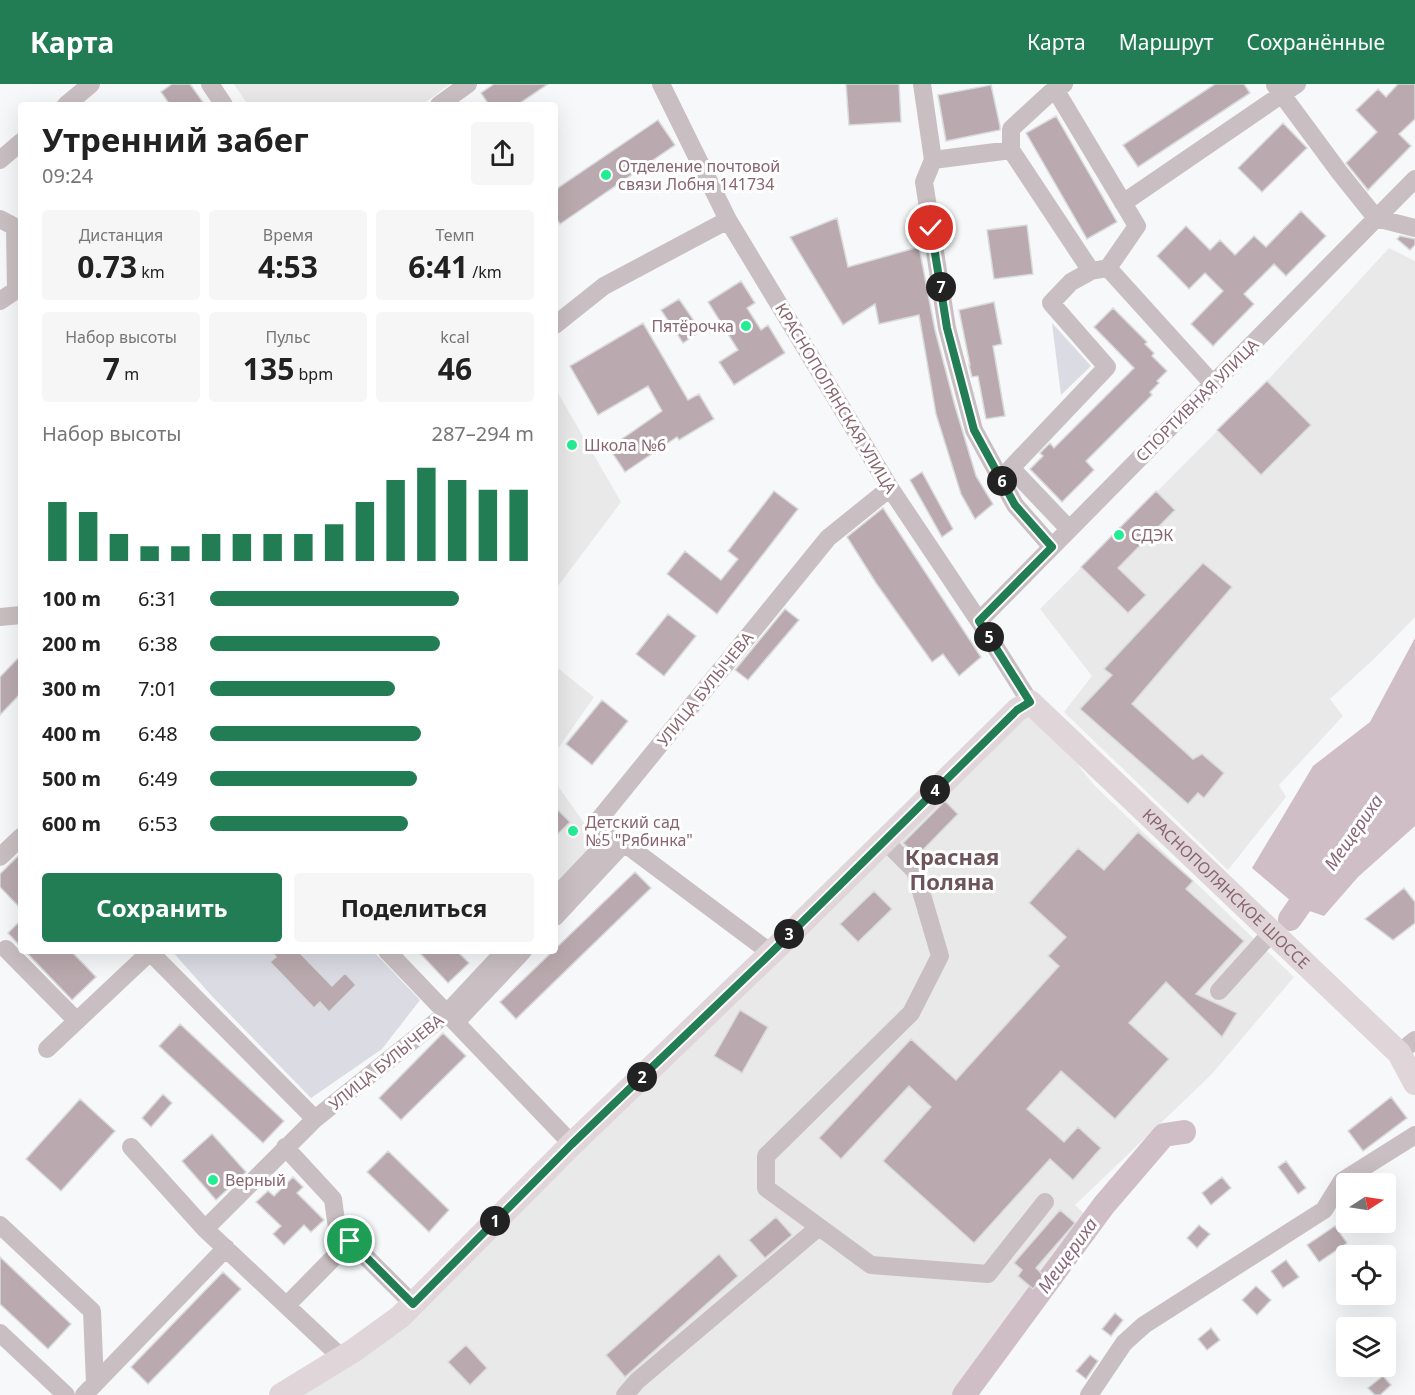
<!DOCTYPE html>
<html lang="ru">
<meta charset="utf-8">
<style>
:root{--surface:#fff;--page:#f6f6f6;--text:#222;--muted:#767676;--accent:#227d55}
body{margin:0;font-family:"Noto Sans",sans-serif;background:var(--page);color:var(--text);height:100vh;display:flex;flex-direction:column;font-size:22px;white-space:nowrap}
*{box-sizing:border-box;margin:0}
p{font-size:20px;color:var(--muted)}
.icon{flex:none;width:33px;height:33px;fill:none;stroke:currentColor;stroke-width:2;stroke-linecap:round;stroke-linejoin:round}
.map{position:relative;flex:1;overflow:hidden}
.side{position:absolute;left:18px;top:18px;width:540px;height:852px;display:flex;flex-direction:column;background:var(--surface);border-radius:6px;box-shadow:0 6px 24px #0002}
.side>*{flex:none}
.needle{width:39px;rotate:78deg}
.buttons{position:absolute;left:1336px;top:1089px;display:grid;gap:12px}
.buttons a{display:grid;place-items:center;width:60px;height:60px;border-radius:6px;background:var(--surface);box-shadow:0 6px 24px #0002;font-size:30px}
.pin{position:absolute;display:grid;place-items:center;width:51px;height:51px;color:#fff;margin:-26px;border:3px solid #fff;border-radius:50%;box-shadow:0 2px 6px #0007}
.km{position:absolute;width:30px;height:30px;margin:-15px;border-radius:50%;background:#222;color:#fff;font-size:16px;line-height:30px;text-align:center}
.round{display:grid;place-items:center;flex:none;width:63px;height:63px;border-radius:6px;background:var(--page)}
.summary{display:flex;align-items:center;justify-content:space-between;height:102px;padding:0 24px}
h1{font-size:33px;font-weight:700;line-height:45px}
.figures{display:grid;grid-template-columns:repeat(3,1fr);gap:9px;height:102px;padding:6px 24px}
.figures div{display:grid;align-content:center;border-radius:6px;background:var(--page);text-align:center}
.figures b{font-size:30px;font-weight:700}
.figures small{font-size:16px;font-weight:400}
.figures p{font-size:16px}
.chart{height:168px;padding:12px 24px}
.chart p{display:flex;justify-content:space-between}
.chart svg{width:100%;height:108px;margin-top:6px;stroke:var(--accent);stroke-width:6}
.button{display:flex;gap:12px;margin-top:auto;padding:12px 24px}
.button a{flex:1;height:69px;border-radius:6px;background:var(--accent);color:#fff;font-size:24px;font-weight:700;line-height:69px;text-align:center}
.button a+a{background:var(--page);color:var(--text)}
ul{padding:0 24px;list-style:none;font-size:20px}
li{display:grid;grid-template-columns:96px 72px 1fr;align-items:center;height:45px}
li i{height:15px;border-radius:8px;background:var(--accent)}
header{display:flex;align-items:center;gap:36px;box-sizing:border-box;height:84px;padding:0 30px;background:var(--accent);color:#fff}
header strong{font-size:28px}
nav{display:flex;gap:33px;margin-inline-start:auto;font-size:21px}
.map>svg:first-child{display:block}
.built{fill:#eae9ea}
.green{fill:#dadbe3}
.water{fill:#cfbec6}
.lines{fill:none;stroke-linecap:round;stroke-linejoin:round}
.river{stroke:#cfbec6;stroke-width:24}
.building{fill:#baaaaf;stroke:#d9dadb;stroke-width:1.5}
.minor{stroke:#c9bfc2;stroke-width:18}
.major{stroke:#e0d6d9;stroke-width:24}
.route-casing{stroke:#fff;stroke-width:12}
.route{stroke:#227d55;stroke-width:8}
.poi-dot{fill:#23ed93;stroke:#fff;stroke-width:2}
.labels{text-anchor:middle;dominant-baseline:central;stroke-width:6;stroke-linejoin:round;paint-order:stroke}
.poi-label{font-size:16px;fill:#89666f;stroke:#fff;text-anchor:start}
.street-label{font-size:16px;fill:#89666f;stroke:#fff}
.water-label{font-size:18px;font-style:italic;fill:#8b6876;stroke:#fff}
.district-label{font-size:22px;font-weight:bold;fill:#6e555b;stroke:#fff}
</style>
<header>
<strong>Карта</strong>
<nav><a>Карта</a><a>Маршрут</a><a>Сохранённые</a></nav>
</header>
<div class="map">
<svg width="1415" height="1311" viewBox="0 0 1415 1311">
<rect width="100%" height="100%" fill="#f6f8f9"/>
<path class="built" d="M 234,0 L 450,0 L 422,21 L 248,21 Z
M 1389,164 L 1415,177 L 1415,533 L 1374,575 L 1330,615 L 1343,632 L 1279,701 L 1286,713 L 1228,786 L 1064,628 L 1092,592 L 1040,525 L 1267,297 Z
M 555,304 L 621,418 L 555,506 Z
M 555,582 L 594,613 L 555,669 Z
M 1029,628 L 1042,635 L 1093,700 L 1294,893 L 1211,991 L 1075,1121 L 1090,1135 L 1040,1213 L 955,1311 L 301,1311 Z
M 555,698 L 597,757 L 555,805 Z"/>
<path class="green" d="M 1052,239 L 1091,282 L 1061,311 Z
M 172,867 L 373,867 L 420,916 L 382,965 L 311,1014 L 210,910 Z"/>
<path class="water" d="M 1415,554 L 1415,742 L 1358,793 L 1324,832 L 1298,823 L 1252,784 L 1313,682 L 1370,638 Z"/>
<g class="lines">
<path class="river" d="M 1290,835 L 1317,796
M 964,1311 L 1104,1121 L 1164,1051 L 1184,1048"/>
</g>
<path class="building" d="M 172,0 L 190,0 L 205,21 L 170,21 L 161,8 Z
M 494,0 L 548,0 L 517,21 L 489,21 L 481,9 Z
M 846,0 L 899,0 L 901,38 L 849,41 Z
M 1215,0 L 1244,0 L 1250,9 L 1138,83 L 1123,61 Z
M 1398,0 L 1415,0 L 1415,35 L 1399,50 L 1411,62 L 1368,106 L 1346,79 L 1377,48 L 1356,26 L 1378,5 L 1386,13 Z
M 991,1 L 1000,42 L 1000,46 L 946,57 L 938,11 Z
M 1056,32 L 1117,138 L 1087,155 L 1026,49 Z
M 658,36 L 675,61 L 560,140 L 555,133 L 555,106 Z
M 1283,39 L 1307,64 L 1262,108 L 1238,84 Z
M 1301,127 L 1326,152 L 1286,192 L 1274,180 L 1244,210 L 1254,220 L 1213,262 L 1191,240 L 1223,207 L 1205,189 L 1189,205 L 1157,172 L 1186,142 L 1210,166 L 1220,156 L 1235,171 L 1254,152 L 1266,163 Z
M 837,134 L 848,183 L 919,163 L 935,246 L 955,322 L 976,392 L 993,420 L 975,435 L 961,410 L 936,330 L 919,231 L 879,240 L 875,220 L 843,241 L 790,153 Z
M 1027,141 L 1033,190 L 994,195 L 987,146 Z
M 1400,152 L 1415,155 L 1415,161 L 1410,166 L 1397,155 Z
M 741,197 L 755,219 L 747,224 L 761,246 L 768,241 L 785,269 L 734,301 L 719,278 L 738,266 L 708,218 Z
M 679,215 L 701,247 L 683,259 L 661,226 Z
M 994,218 L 1002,260 L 993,262 L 1005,332 L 986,335 L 978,292 L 972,293 L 969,281 L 970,281 L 959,226 Z
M 1113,224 L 1147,258 L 1145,260 L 1154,269 L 1152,272 L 1167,287 L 1157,297 L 1159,299 L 1150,308 L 1152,311 L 1086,377 L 1094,386 L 1062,418 L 1030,385 L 1043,372 L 1040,369 L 1050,359 L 1054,364 L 1134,284 L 1094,243 Z
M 643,239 L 688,316 L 699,310 L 714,335 L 679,356 L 677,353 L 625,388 L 609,364 L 662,327 L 648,302 L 598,331 L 570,282 Z
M 1267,297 L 1311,341 L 1261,391 L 1217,346 Z
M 922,388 L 953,445 L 942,453 L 910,396 Z
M 774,407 L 798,425 L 717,530 L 667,490 L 685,467 L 721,496 L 738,475 L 728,467 Z
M 1156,407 L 1175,426 L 1118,484 L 1146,511 L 1128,529 L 1081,483 Z
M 883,424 L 981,573 L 959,592 L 943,570 L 932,578 L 876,499 L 847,453 Z
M 1203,479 L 1232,503 L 1132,620 L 1193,675 L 1202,670 L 1224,689 L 1204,714 L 1198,709 L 1188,720 L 1080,625 L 1112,591 L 1104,585 Z
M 785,525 L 799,536 L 748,596 L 735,586 Z
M 668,530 L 696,552 L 664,592 L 636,570 Z
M 21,571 L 21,609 L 0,631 L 0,593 Z
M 602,616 L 628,637 L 592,681 L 566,660 Z
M 945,717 L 958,730 L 917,772 L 903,759 Z
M 555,723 L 570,738 L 555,753 Z
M 1138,748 L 1193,797 L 1186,805 L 1244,857 L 1196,910 L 1237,929 L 1222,953 L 1166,898 L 1129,939 L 1169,975 L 1115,1035 L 1061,987 L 1027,1025 L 1064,1058 L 1078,1043 L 1101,1064 L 1073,1096 L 1050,1075 L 974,1159 L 883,1077 L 931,1023 L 909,1002 L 841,1075 L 819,1054 L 911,955 L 956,996 L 1059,882 L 1048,872 L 1066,853 L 1029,819 L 1078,764 L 1104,786 Z
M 21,769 L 21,825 L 0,803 L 0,790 Z
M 635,788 L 651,804 L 516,935 L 500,918 L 553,867 L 555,867 L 555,865 Z
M 1404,804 L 1415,818 L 1415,839 L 1393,856 L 1365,835 Z
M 874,807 L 892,825 L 858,858 L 840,840 Z
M 21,836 L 21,863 L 8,849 Z
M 25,867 L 71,867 L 96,893 L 72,916 Z
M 271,867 L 298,867 L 332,902 L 345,889 L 356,901 L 329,928 L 320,918 L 314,924 L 270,878 L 276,873 Z
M 418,867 L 457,867 L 469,879 L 448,899 Z
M 740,926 L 768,943 L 742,989 L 714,972 Z
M 180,940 L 284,1037 L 263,1059 L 159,962 Z
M 443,949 L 466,972 L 401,1036 L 379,1014 Z
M 163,1010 L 172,1019 L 151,1043 L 142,1034 Z
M 1391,1013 L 1407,1034 L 1363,1067 L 1348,1047 Z
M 80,1015 L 115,1047 L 61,1107 L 26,1075 Z
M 212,1050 L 246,1088 L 216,1116 L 182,1077 Z
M 388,1067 L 449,1126 L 429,1148 L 367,1088 Z
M 1286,1077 L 1306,1104 L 1298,1110 L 1278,1083 Z
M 293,1093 L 303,1103 L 297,1109 L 324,1136 L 311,1148 L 304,1141 L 284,1161 L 273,1150 L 281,1142 L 256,1118 L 268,1107 L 274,1112 Z
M 1222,1093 L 1231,1104 L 1211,1121 L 1202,1109 Z
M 1060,1126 L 1075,1139 L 1036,1184 L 1044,1192 L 1033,1205 L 1018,1192 L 1022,1186 L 1014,1179 Z
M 776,1133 L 792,1151 L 765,1174 L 749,1156 Z
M 1199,1141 L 1210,1150 L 1197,1164 L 1187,1154 Z
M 1335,1142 L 1347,1159 L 1319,1178 L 1307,1161 Z
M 719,1170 L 738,1192 L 625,1293 L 606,1271 Z
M 0,1173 L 71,1240 L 48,1265 L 0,1220 Z
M 1286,1176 L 1299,1193 L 1283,1204 L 1271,1187 Z
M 223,1188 L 241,1205 L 148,1300 L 131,1283 Z
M 1256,1202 L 1271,1216 L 1257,1231 L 1242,1216 Z
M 1115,1229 L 1123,1236 L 1111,1252 L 1102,1245 Z
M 1211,1244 L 1220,1256 L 1207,1266 L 1198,1255 Z
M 466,1261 L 487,1284 L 470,1301 L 448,1278 Z
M 1090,1271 L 1098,1277 L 1086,1295 L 1076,1287 Z
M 1383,1292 L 1391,1301 L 1380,1311 L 1375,1311 L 1368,1304 Z"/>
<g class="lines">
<path class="minor" d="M 210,0 L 224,21
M 661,0 L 728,136 L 890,404 L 979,537 L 1030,618
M 922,0 L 933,76 L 924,98 L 947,244 L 974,346 L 1015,421 L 1052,463
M 1275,1 L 1340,89 L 1376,134 L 1415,144
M 66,21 L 91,0
M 439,21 L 468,0
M 1011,66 L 1011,45 L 1050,9 L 1064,0
M 0,76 L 21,58
M 933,76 L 1011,66 L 1091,187 L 1108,184 L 1137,142 L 1055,5
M 1123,119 L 1297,0
M 0,135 L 15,143 L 16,206 L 0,217
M 1108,184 L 1213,300
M 555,241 L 604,202 L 728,136
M 1069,445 L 1011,384 L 1107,283 L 1051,219 L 1071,198 L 1091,187
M 0,533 L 21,531
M 979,537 L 1415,95
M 884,756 L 915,787 L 940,872 L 911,929 L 766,1072 L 766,1104 L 871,1181 L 988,1190 L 1045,1118
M 0,773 L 21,753
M 555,813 L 611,754 L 597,738 L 828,454 L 890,404
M 555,833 L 624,759 L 771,869
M 6,865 L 77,937
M 149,867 L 315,1035 L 205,1145 L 342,1274
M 387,867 L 572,1060
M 1219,907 L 1272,848
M 456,938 L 523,867
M 47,965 L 150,868
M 1399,969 L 1415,956
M 315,1035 L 447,929 L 505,867
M 131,1063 L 205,1145
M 285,1063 L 333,1115 L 337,1144 L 413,1220
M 0,1141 L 92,1227 L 95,1300
M 287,1221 L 350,1157
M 0,1249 L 66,1311
M 84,1311 L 226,1164
M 625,1311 L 637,1297 L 819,1143
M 1089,1311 L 1124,1259 L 1144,1241 L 1324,1126 L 1342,1097 L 1415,1051"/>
<path class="major" id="s1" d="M 281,1311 L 353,1267 L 400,1233 L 572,1060 L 771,869 L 1017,626 L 1030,618 L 1399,969 L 1415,999"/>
</g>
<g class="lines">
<g class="route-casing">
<path id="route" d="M 350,1157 L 413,1220 L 572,1060 L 771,869 L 1017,626 L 1030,618 L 979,537 L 1052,463 L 1015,421 L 974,346 L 947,244 L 931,144"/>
</g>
<use href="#route" class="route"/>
</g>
<g class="poi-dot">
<circle cx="606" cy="91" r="6"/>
<circle cx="746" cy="242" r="6"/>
<circle cx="572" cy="361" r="6"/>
<circle cx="1119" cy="451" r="6"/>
<circle cx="573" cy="747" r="6"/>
<circle cx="213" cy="1096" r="6"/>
</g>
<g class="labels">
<g class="poi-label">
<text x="618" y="82">Отделение почтовой<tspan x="618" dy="18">связи Лобня 141734</tspan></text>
<text x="734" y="242" text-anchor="end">Пятёрочка</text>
<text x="584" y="361">Школа №6</text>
<text x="1131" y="451">СДЭК</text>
<text x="585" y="738">Детский сад<tspan x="585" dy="18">№5 "Рябинка"</tspan></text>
<text x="225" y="1096">Верный</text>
</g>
<g class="street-label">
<text transform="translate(836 314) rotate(59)">КРАСНОПОЛЯНСКАЯ УЛИЦА</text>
<text transform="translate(1197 316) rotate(-45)">СПОРТИВНАЯ УЛИЦА</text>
<text transform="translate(705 605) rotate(-51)">УЛИЦА БУЛЫЧЕВА</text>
<text stroke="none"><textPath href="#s1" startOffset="1294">КРАСНОПОЛЯНСКОЕ ШОССЕ</textPath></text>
<text transform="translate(386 978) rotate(-39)">УЛИЦА БУЛЫЧЕВА</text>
</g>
<g class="water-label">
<text transform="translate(1353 748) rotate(-55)">Мещериха</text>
<text transform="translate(1067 1171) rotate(-54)">Мещериха</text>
</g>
<g class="district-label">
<text x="952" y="772">Красная<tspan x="952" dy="25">Поляна</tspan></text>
</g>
</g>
</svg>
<div class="buttons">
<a><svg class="needle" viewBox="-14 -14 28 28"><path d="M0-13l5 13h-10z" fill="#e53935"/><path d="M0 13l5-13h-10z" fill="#767676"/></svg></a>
<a><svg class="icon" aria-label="locate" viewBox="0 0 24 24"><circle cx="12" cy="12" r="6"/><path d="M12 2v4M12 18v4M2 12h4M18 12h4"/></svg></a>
<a><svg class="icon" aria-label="layers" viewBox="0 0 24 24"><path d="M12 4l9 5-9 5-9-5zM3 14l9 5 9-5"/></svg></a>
</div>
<div class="pin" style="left:350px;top:1157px;background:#1e9e55"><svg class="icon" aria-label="arrive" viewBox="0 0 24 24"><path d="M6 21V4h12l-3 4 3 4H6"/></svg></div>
<div class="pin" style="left:931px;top:144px;background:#d93025"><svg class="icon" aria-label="check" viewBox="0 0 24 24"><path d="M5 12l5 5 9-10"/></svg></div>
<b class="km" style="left:495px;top:1137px">1</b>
<b class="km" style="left:642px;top:993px">2</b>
<b class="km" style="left:789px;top:850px">3</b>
<b class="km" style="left:935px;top:706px">4</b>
<b class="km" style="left:989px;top:553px">5</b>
<b class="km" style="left:1002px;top:397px">6</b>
<b class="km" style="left:941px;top:203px">7</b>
<section class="side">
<div class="summary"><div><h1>Утренний забег</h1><p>09:24</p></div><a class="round"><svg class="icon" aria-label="share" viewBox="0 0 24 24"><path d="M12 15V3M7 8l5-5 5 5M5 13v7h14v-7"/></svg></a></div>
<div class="figures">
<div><p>Дистанция</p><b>0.73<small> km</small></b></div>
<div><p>Время</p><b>4:53</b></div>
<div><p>Темп</p><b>6:41<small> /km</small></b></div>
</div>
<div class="figures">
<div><p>Набор высоты</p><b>7<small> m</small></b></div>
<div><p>Пульс</p><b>135<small> bpm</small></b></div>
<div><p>kcal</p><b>46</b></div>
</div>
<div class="chart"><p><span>Набор высоты</span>287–294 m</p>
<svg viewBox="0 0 160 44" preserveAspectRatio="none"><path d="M5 44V20M15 44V24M25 44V33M35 44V38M45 44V38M55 44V33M65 44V33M75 44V33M85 44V33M95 44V29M105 44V20M115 44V11M125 44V6M135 44V11M145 44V15M155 44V15"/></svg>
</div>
<ul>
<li><b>100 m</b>6:31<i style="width:77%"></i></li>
<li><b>200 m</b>6:38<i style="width:71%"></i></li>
<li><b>300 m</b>7:01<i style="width:57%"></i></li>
<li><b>400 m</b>6:48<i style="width:65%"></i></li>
<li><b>500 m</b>6:49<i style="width:64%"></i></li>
<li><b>600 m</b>6:53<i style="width:61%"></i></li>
</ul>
<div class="button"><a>Сохранить</a><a>Поделиться</a></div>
</section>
</div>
